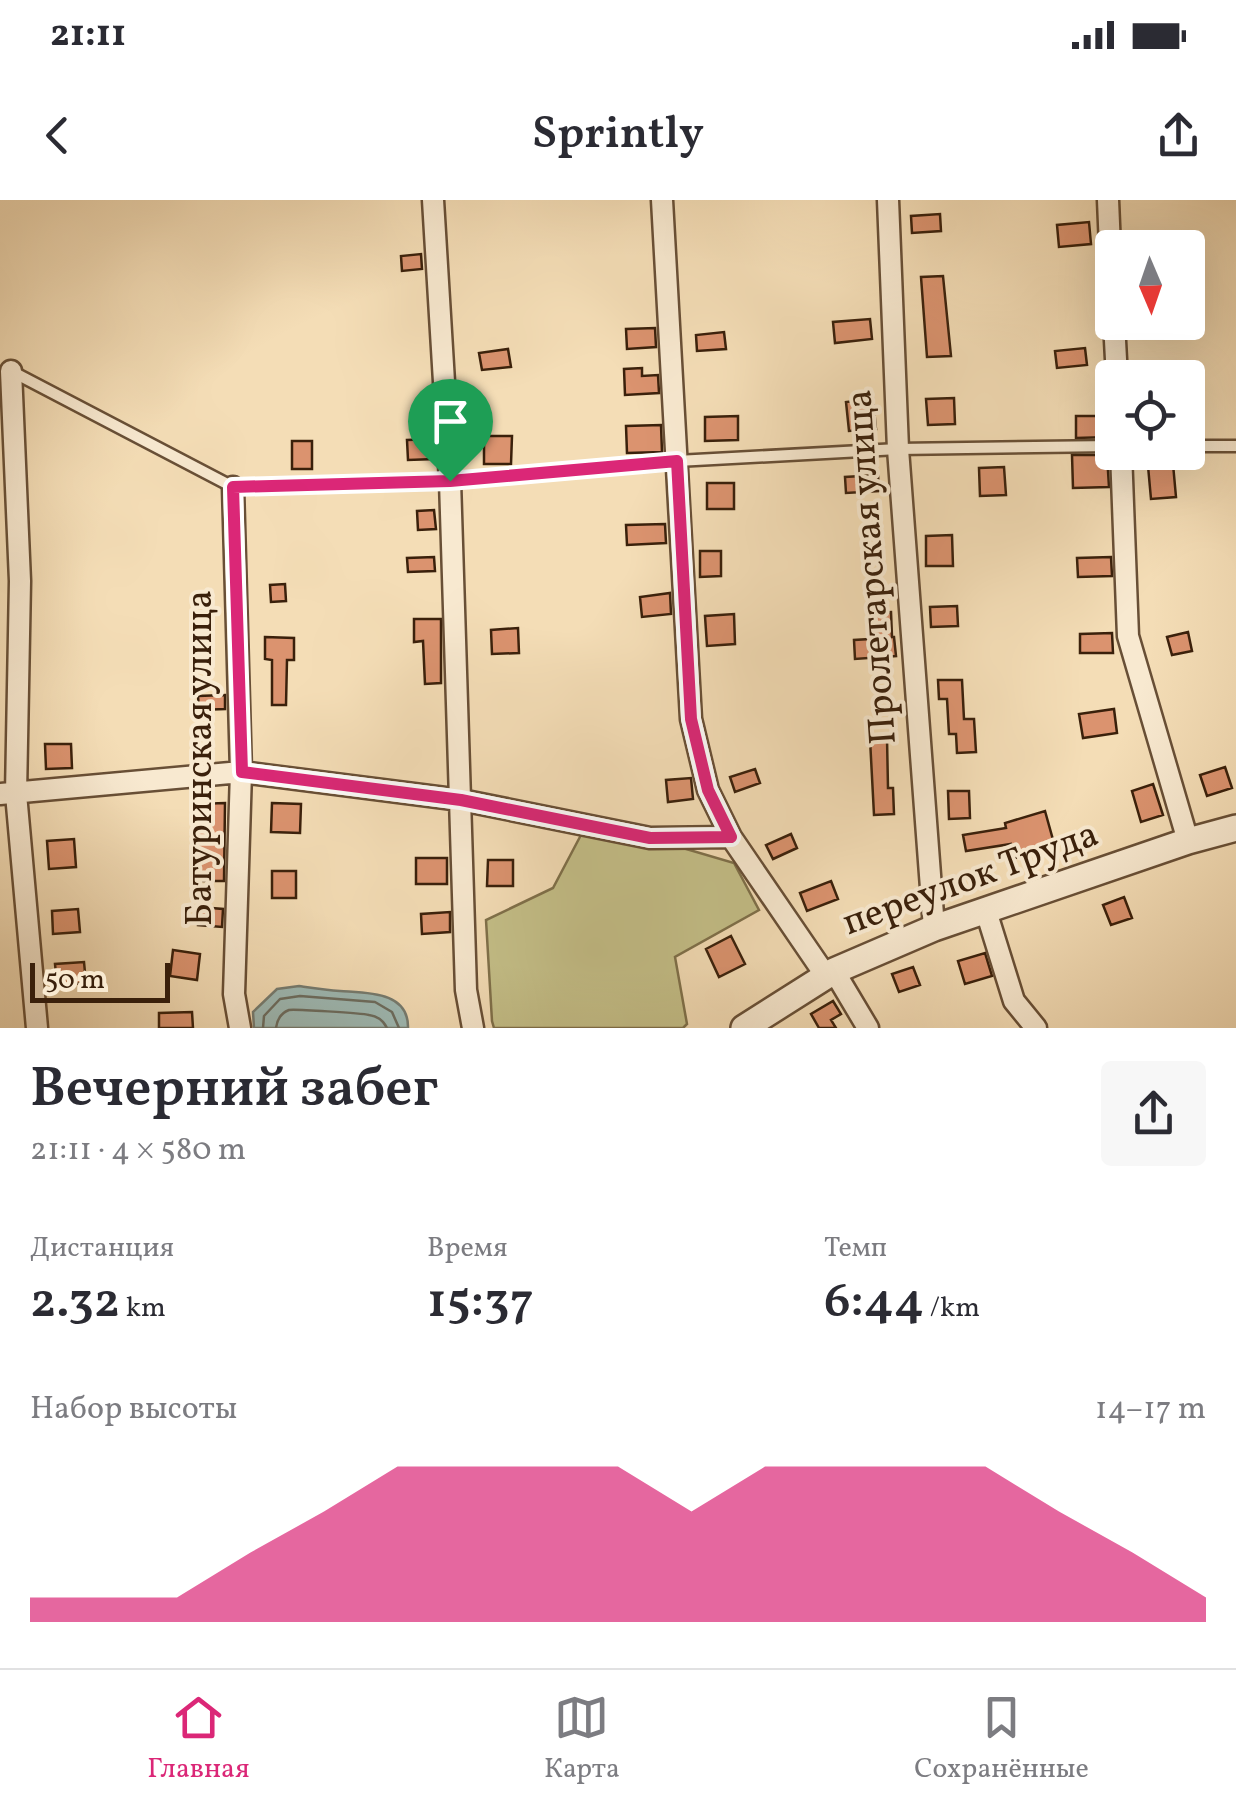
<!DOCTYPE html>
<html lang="ru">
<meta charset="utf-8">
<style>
:root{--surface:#fff;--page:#f7f7f7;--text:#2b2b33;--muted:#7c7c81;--line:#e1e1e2;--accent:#db2777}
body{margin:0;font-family:Vollkorn,serif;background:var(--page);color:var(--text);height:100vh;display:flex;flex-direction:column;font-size:38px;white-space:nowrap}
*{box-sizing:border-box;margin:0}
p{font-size:32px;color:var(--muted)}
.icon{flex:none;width:55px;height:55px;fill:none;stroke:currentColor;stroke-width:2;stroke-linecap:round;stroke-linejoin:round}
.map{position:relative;height:828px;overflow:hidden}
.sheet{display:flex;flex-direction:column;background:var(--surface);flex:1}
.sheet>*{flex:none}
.needle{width:65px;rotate:178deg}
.buttons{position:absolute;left:1095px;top:30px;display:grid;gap:20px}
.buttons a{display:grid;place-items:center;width:110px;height:110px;border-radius:10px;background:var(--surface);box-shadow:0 10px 40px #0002;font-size:50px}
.scale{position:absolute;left:30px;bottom:25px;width:140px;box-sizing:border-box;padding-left:10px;border:5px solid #3a200b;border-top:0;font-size:28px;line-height:35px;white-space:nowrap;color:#3a200b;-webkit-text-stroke:8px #f8e9d0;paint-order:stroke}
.pin{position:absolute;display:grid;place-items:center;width:85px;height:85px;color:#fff;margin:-102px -42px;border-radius:50% 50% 50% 0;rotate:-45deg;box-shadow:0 0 10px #0007}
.pin .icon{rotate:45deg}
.round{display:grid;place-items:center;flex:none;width:105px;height:105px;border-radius:10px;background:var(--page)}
.headline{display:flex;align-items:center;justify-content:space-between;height:170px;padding:0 30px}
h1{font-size:55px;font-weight:600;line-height:75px}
.stats{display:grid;grid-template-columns:repeat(3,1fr);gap:15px;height:170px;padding:10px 30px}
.stats div{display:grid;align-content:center}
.stats b{font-size:50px;font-weight:600}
.stats small{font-size:28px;font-weight:400}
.stats p{font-size:28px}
.chart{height:280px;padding:20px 30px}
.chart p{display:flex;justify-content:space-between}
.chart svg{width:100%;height:180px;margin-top:10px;fill:var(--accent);opacity:.7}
.status{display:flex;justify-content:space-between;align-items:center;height:70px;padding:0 50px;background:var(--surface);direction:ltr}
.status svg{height:28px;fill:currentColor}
header{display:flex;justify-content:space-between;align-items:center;height:130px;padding:0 30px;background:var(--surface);font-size:45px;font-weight:600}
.tabs{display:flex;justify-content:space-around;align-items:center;height:140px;border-top:2px solid var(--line);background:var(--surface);font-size:28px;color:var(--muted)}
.tabs a{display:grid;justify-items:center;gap:5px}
.tabs .on{color:var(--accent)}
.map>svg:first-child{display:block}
.green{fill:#c4bf88;stroke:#7f704a;stroke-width:2.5}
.water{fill:#9ebab5;stroke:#767c71;stroke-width:2.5}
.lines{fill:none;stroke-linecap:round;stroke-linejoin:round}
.shore{stroke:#6c6d60;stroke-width:2.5}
.building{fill:#db936f;stroke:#3a200b;stroke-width:2.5}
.service-casing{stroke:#684f36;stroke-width:15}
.minor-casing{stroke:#684f36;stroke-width:25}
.tertiary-casing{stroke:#684f36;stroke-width:30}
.service{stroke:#f8e9d0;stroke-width:10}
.minor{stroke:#f8e9d0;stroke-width:20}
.tertiary{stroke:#f8e9d0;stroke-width:25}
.route-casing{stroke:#fff;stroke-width:20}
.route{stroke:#db2777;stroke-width:12}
.labels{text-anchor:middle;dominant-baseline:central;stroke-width:8;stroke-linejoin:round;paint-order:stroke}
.street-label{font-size:38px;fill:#3a200b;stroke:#f8e9d0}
</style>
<div class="status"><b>21:11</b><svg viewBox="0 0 49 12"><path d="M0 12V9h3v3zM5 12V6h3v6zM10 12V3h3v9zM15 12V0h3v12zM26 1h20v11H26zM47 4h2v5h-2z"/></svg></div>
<header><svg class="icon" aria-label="back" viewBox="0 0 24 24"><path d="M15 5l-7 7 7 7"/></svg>Sprintly<svg class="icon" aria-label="share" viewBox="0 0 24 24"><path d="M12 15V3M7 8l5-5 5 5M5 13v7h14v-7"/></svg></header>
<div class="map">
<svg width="1236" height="828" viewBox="0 0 1236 828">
<rect width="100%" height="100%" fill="#f4ddb6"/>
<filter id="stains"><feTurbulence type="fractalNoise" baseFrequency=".002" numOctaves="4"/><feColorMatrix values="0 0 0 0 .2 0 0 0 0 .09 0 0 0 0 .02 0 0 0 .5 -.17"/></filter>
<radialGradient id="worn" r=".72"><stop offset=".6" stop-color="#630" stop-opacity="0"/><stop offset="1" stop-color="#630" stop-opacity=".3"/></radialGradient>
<path class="green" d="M 582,633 L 676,646 L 734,663 L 759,710 L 675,757 L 687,824 L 683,828 L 494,828 L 492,821 L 486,720 L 553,688 Z"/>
<path class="water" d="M 299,786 C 313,788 326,790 340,791 C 366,793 409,791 408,828 L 254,828 L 253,812 L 277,789 Z"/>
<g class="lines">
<path class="shore" d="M 263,828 L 264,816 L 280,799 L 300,796 L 375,802 L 392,812 L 399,828
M 276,828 C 277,820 281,813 289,810 C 294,809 361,813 369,815 C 378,816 383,820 387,828"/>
</g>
<path class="building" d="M 940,14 L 941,31 L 912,33 L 911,16 Z
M 1089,22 L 1091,44 L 1059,47 L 1057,25 Z
M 421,54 L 422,69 L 402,71 L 401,56 Z
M 943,76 L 951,156 L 927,157 L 921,77 Z
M 870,119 L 872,139 L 835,143 L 833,122 Z
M 655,128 L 656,147 L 627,149 L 626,129 Z
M 724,132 L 726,149 L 697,151 L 696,135 Z
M 1085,148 L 1087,165 L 1057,168 L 1055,151 Z
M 508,149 L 511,167 L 482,170 L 479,153 Z
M 642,168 L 642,176 L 658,175 L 659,193 L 625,195 L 624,169 Z
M 954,198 L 955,224 L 928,225 L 926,199 Z
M 873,199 L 876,229 L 849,231 L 846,202 Z
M 738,216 L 738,240 L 705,241 L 705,217 Z
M 1076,216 L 1110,216 L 1110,237 L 1076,238 Z
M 661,225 L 662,252 L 627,253 L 626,226 Z
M 484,236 L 512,236 L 511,264 L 484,264 Z
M 434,239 L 435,259 L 408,260 L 407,240 Z
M 292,241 L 312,241 L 312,269 L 292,269 Z
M 1072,255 L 1107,255 L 1109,287 L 1073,288 Z
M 1173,264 L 1176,297 L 1151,299 L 1148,266 Z
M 1004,267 L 1006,295 L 980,296 L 979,268 Z
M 878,275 L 879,291 L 846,293 L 845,277 Z
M 707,283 L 734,283 L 734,309 L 707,309 Z
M 434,310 L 436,329 L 418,330 L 417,311 Z
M 665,324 L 666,343 L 627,345 L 626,325 Z
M 952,335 L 953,366 L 926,366 L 926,336 Z
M 700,351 L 721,351 L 721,376 L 700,377 Z
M 434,357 L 435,371 L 408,372 L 407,358 Z
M 1111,357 L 1112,376 L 1078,377 L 1077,358 Z
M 285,384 L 286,401 L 271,402 L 270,385 Z
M 670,393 L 671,414 L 642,417 L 640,397 Z
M 957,406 L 958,426 L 931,427 L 930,407 Z
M 891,412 L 892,437 L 894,437 L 896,456 L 855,459 L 854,440 L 870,439 L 869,413 Z
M 734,414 L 735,444 L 707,446 L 705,416 Z
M 414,419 L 441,419 L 441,483 L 425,484 L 423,441 L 414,442 Z
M 518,428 L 519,453 L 492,454 L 491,430 Z
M 1188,432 L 1192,451 L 1172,455 L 1167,437 Z
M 1112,433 L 1113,453 L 1080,453 L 1080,434 Z
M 265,437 L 294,438 L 294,460 L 287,460 L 286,505 L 272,505 L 272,460 L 265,459 Z
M 938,480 L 962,480 L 964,519 L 974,519 L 976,552 L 957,553 L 956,534 L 949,534 L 947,499 L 939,499 Z
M 225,495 L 225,509 L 199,510 L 198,496 Z
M 1114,509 L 1117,533 L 1083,538 L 1079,514 Z
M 887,538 L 888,588 L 893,588 L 894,614 L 874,615 L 870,539 Z
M 45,544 L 71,544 L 72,568 L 46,569 Z
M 1225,567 L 1232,588 L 1207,596 L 1200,575 Z
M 755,569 L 760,583 L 735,592 L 730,577 Z
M 691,578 L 693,599 L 668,602 L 666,580 Z
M 1153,584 L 1163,615 L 1141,622 L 1132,591 Z
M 948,591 L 969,591 L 970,618 L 949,619 Z
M 225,603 L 224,681 L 199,681 L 196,604 Z
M 272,603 L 301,604 L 300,633 L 271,632 Z
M 1045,611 L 1055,647 L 1015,658 L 1011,644 L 966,651 L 963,635 L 1006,628 L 1005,623 Z
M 791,634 L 797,648 L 773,659 L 766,645 Z
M 74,639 L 76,667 L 49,669 L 47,641 Z
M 416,658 L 447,658 L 447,684 L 416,684 Z
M 488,660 L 513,660 L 513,686 L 487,686 Z
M 272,671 L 296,671 L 296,698 L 272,698 Z
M 831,681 L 838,699 L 807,711 L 800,693 Z
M 1124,697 L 1132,718 L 1111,725 L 1103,705 Z
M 199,707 L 223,709 L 222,727 L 198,725 Z
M 78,709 L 80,732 L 53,734 L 52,711 Z
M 450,712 L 450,732 L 422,734 L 421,714 Z
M 731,736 L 745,764 L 719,777 L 706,749 Z
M 173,750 L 200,754 L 197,780 L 170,776 Z
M 985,753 L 992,776 L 965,784 L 958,761 Z
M 84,762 L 86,783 L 57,785 L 55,764 Z
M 913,767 L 920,785 L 899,792 L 892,774 Z
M 833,801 L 841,814 L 831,820 L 836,828 L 819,828 L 811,814 Z
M 192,812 L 193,828 L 159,828 L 159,813 Z"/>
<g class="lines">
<g class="service-casing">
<path id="service" d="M 11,171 L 233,287 L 450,281 L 677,261 L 898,249 L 1112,246
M 1188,246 L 1236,246"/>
</g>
<g class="minor-casing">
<path id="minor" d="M 433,0 L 450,281 L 466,790 L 473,828
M 662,0 L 691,519 L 708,590 L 731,637 L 826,776
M 888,0 L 898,249 L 934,728
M 1108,0 L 1112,95
M 1114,122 L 1117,178
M 11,171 L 20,381 L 16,594 L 37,828
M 1121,252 L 1128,436 L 1188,641
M 233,287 L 241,572 L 234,794 L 240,828
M 0,594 L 241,572 L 461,600 L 650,638 L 731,637
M 986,711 L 1014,801 L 1036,828
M 834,771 L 868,828"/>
</g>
<g class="tertiary-casing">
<path id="tertiary" d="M 744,828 L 834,771 L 934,728 L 1188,641 L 1236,628"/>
</g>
<use href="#service" class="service"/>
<use href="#minor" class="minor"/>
<use href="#tertiary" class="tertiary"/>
</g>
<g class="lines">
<g class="route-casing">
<path id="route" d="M 677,261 L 691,519 L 708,590 L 731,637 L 650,638 L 461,600 L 242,572 L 233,287 L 450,281 Z"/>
</g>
<use href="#route" class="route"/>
</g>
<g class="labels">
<g class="street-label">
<text transform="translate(873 367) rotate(-94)">Пролетарская улица</text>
<text transform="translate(201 558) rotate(-90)">Батуринская улица</text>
<text transform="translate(971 680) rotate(-20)">переулок Труда</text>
</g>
</g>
<rect width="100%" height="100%" filter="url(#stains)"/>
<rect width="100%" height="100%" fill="url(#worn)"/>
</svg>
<div class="buttons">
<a><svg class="needle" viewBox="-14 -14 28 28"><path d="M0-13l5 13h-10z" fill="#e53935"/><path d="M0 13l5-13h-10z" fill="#7c7c81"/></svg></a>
<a><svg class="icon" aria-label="locate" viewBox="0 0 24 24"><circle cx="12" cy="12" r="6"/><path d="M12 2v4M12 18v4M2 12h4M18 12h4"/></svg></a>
</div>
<div class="scale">50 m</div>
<div class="pin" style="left:450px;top:281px;background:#1e9e55"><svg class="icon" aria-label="arrive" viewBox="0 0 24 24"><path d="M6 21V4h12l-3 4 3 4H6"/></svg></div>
</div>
<section class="sheet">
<div class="headline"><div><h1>Вечерний забег</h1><p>21:11 · 4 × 580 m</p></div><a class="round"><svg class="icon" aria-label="share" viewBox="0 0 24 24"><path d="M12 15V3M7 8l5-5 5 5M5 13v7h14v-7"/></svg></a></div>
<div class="stats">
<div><p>Дистанция</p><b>2.32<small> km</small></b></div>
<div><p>Время</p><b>15:37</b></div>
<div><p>Темп</p><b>6:44<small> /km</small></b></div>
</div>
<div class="chart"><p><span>Набор высоты</span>14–17 m</p>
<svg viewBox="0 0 160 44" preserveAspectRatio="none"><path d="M0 44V38L10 38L20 38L30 27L40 17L50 6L60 6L70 6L80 6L90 17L100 6L110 6L120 6L130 6L140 17L150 27L160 38V44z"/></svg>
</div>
</section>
<nav class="tabs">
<a class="on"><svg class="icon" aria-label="home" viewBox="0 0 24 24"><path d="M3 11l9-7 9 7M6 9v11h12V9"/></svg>Главная</a>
<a><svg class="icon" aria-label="map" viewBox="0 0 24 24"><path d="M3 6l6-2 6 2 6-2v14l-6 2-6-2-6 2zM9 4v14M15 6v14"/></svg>Карта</a>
<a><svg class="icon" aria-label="saved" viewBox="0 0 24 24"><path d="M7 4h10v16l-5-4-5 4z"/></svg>Сохранённые</a>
</nav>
